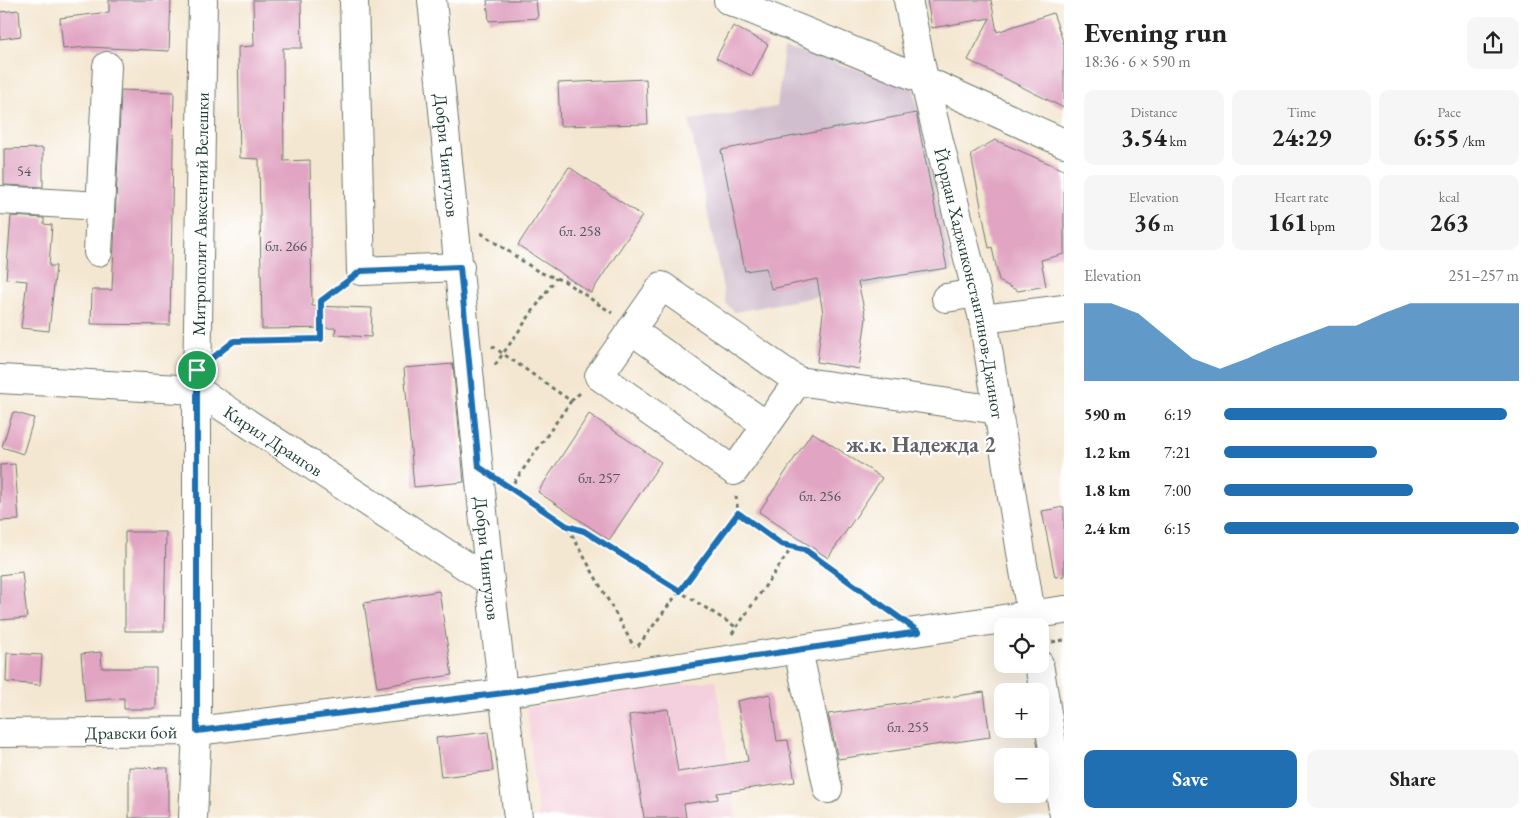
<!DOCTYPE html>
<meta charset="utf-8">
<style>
:root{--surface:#fff;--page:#f6f6f6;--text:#222;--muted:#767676;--accent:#1f6fb2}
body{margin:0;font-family:"EB Garamond",serif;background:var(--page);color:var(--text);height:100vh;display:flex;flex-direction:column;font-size:19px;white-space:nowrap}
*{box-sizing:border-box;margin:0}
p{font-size:16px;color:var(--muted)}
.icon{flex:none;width:28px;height:28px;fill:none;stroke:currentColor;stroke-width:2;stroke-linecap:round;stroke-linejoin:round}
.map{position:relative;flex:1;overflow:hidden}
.sheet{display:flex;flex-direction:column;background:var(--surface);width:475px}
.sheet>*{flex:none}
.fabs{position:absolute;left:994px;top:618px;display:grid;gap:10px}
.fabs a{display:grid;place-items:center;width:55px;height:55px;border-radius:10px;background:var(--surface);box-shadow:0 5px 20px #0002;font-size:25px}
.pin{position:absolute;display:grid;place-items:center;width:42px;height:42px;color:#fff;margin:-21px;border:2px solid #fff;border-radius:50%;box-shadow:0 1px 5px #0007}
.round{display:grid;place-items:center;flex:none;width:52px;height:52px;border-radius:10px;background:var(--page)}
.head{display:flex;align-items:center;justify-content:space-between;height:85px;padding:0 20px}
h1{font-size:28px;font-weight:700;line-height:38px}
.stats{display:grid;grid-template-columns:repeat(3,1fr);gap:8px;height:85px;padding:5px 20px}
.stats div{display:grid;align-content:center;border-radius:10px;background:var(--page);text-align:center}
.stats b{font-size:25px;font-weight:700}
.stats small{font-size:14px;font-weight:400}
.stats p{font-size:14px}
.chart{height:140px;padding:10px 20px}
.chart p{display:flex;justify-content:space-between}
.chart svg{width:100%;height:90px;margin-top:5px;fill:var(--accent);opacity:.7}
.primary-button{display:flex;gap:10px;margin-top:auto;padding:10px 20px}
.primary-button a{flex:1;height:58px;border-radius:10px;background:var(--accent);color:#fff;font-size:20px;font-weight:700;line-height:58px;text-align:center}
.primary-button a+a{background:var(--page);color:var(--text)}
ul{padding:0 20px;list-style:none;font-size:16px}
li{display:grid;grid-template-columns:80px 60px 1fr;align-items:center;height:38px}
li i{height:12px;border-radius:6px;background:var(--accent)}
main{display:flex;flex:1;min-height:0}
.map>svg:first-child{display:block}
.built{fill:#f4cfdd}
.industrial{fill:#d0bdcd}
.building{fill:#e1a4c2}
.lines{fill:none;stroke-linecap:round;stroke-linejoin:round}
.minor-casing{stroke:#6a786b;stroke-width:30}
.path{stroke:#6a786b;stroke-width:3;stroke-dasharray:4 4;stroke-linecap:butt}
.minor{stroke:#fff;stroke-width:28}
.route-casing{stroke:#fff;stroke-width:10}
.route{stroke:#1f6fb2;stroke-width:6}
.labels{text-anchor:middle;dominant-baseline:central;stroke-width:4.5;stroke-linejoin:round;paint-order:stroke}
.number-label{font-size:15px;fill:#505758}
.street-label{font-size:18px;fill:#1f3d34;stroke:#fff}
.district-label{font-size:22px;font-weight:bold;fill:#636166;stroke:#fff}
</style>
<main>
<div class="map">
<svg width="1064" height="818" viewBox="0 0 1064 818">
<rect width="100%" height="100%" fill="#fff"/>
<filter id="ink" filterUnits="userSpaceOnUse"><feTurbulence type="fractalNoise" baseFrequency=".02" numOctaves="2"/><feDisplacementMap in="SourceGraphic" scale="10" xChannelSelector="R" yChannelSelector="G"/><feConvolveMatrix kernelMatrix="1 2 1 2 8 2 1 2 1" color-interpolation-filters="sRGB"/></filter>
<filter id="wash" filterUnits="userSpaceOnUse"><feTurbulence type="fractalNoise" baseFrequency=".0096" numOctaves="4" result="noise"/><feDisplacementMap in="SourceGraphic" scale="20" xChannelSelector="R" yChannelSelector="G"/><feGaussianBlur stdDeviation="1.12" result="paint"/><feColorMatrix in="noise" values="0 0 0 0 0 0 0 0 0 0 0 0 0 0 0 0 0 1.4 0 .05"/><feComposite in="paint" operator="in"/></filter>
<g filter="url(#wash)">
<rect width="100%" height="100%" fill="#f4e7d1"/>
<path class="built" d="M 716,680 L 736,818 L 538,818 L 527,707 Z"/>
<path class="industrial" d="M 784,48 L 913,86 L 953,271 L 735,312 L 726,304 L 689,120 L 777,107 Z"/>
<g id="blocks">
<path class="building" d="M 109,0 L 171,0 L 169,51 L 88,47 L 63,49 L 60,18 L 109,12 Z
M 253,0 L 301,0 L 302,48 L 283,48 L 284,161 L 310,160 L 312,306 L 372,308 L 371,337 L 335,335 L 336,328 L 262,329 L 259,159 L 240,158 L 238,47 L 254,46 Z
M 487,0 L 536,0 L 538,18 L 489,21 Z
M 927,0 L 991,0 L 997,32 L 1053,13 L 1064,44 L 1064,108 L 968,60 L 990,18 L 932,28 Z
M 19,10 L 21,36 L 0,39 L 0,12 Z
M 733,26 L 768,44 L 752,76 L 716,58 Z
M 646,79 L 648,124 L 560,126 L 558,83 Z
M 121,90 L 174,92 L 170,325 L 91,324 L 92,290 L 112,290 Z
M 916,113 L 947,268 L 858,282 L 866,318 L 859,369 L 817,362 L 823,313 L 817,279 L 771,289 L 766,268 L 745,271 L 721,150 Z
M 995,140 L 1064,170 L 1064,254 L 1041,260 L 1046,286 L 1018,291 L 999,281 L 992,247 L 989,248 L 971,154 Z
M 43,148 L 43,187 L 4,185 L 4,149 Z
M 569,167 L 642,216 L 591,293 L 518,245 Z
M 11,216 L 44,218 L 44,224 L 52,225 L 49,266 L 56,266 L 49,331 L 21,328 L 27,281 L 6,279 Z
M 453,364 L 464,482 L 414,487 L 404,368 Z
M 13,412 L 34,418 L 23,454 L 2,447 Z
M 589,414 L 661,462 L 609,540 L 538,492 Z
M 812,432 L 882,478 L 828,558 L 759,512 Z
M 15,464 L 19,520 L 0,521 L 0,465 Z
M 1064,507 L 1064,576 L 1055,577 L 1042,511 Z
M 125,532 L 166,532 L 164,631 L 125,631 Z
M 22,572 L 27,618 L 0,620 L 0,575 Z
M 439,591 L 452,675 L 377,687 L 364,603 Z
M 101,652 L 102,668 L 156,668 L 156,709 L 124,709 L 124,698 L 85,701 L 81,654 Z
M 7,653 L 42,655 L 40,685 L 6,682 Z
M 984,692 L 990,737 L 838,759 L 828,714 Z
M 770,694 L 777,741 L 788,740 L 795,782 L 717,793 L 718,799 L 684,804 L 686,818 L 644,818 L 629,715 L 668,709 L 678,772 L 748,761 L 737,701 Z
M 488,732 L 493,771 L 441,777 L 436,738 Z
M 129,767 L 168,768 L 168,818 L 129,818 Z"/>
</g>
</g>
<g filter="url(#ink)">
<use href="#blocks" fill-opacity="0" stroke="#6a786b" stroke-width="1"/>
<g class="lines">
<g class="minor-casing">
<g id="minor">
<path d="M 354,0 L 361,271 L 460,267"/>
<path id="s1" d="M 432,0 L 490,582 L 518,818"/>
<path d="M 728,0 L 924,80 L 1064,143"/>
<path id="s2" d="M 908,0 L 924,80 L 983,319 L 1033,626"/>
<path d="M 0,200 L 100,206"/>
<path d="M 98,252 L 107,66"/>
<path d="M 662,286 L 798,381 L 734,471 L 599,376 Z"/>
<path d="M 946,298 L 976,293"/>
<path d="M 983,319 L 1064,309"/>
<path d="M 631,330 L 766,425"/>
<path id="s3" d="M 0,379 L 197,390 L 490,582"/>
<path d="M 798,381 L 998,410"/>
<path d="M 798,650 L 828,789"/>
<path d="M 1039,664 L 1064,816"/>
<path id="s4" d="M 0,733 L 197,731 L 504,693 L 1064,610"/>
<path id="s5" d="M 193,818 L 197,731 L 197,390 L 203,0"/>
</g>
</g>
<path class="path" d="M 481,233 L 539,272 L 564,281 L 612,313
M 492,346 L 571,401 L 508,491
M 223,349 L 234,341 L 321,339 L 321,301 L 342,286
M 495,365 L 556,278
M 571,401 L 580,393
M 509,487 L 567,526 L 634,647
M 736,496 L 738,513
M 567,526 L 584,531 L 736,627
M 732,634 L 793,546
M 1052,642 L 1064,640
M 638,646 L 738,513 L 781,543 L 804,549 L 888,609"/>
<use href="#minor" class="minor"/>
</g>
</g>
<g class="lines" filter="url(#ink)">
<g class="route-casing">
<path id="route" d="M 460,267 L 479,467 L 567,526 L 584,531 L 680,591 L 738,513 L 781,544 L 804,549 L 919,632 L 504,693 L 197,731 L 197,370 L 234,341 L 321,339 L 321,301 L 361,271 Z"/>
</g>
<use href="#route" class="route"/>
</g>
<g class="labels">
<g class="number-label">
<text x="24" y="170">54</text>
<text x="580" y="230">бл. 258</text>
<text x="286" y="245">бл. 266</text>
<text x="599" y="477">бл. 257</text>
<text x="820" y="495">бл. 256</text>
<text x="908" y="726">бл. 255</text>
</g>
<g class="street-label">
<text stroke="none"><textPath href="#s1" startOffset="156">Добри Чинтулов</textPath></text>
<text stroke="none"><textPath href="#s5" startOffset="604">Митрополит Авксентий Велешки</textPath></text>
<text stroke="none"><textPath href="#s2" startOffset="290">Йордан Хаджиконстантинов-Джинот</textPath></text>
<text stroke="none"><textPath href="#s3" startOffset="289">Кирил Дрангов</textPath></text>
<text stroke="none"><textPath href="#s1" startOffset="561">Добри Чинтулов</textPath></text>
<text stroke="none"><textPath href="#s4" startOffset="131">Дравски бой</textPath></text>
</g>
<g class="district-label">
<text x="921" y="444">ж.к. Надежда 2</text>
</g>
</g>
</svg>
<div class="fabs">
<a><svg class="icon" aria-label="locate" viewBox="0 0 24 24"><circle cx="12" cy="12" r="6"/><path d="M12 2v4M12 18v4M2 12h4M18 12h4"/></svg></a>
<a>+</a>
<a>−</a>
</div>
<div class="pin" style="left:197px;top:370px;background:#1e9e55"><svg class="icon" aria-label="arrive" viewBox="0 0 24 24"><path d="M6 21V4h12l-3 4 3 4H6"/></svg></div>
</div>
<section class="sheet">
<div class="head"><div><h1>Evening run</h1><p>18:36 · 6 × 590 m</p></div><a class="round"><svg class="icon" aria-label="share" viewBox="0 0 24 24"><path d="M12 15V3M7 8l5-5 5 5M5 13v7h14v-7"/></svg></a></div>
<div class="stats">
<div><p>Distance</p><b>3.54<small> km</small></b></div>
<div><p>Time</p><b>24:29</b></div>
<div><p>Pace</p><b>6:55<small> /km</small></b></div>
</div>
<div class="stats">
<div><p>Elevation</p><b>36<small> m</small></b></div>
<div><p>Heart rate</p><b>161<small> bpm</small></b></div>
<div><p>kcal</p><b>263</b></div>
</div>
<div class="chart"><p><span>Elevation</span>251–257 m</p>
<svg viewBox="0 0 160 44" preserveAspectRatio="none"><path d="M0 44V6L10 6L20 11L30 22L40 33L50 38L60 33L70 27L80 22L90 17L100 17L110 11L120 6L130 6L140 6L150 6L160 6V44z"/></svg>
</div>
<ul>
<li><b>590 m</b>6:19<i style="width:96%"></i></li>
<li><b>1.2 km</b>7:21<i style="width:52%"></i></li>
<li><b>1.8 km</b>7:00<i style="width:64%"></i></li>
<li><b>2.4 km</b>6:15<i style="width:100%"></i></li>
</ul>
<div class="primary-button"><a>Save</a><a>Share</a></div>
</section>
</main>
